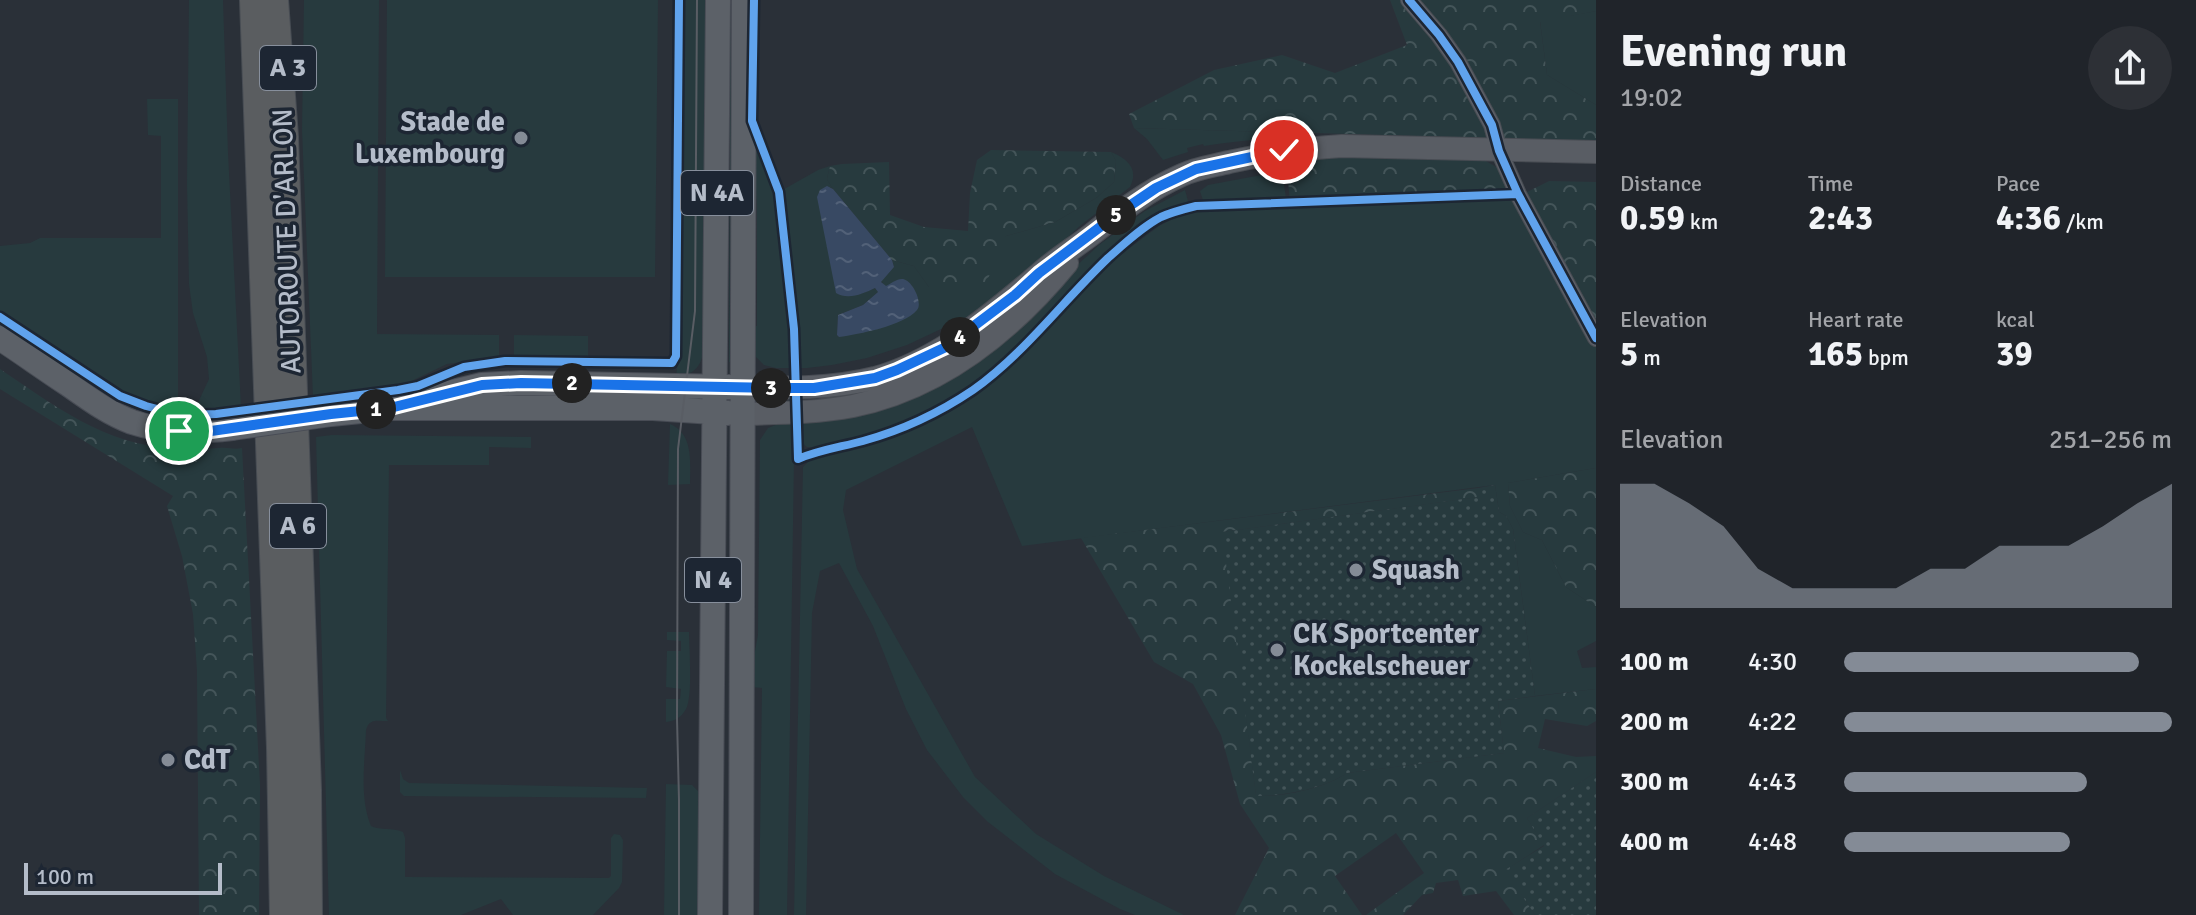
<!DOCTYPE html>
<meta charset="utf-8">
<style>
:root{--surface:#20242a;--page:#2d3036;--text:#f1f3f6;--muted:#a2a4a8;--accent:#848b96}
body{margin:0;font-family:Signika,sans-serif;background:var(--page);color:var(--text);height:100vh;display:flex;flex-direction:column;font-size:30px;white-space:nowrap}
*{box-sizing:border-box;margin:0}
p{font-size:26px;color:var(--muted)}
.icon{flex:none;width:44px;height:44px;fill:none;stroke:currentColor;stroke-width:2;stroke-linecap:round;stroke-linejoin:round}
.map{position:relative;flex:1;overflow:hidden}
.details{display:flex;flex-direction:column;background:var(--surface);width:600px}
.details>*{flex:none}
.scale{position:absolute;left:24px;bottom:20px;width:198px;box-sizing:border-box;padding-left:8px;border:4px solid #b4bcc9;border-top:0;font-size:22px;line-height:28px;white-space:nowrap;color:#b4bcc9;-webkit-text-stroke:6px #1d2633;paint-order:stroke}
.pin{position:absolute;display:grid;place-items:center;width:68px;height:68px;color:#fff;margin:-34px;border:4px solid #fff;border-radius:50%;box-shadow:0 2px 8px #0007}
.km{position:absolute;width:40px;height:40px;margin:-20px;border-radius:50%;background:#222;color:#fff;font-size:22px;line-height:40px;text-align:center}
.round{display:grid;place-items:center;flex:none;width:84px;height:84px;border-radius:42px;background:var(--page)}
.summary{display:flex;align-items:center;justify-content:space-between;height:136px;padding:0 24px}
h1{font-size:44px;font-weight:700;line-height:60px}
.figures{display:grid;grid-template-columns:repeat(3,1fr);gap:12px;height:136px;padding:8px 24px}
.figures div{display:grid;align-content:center}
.figures b{font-size:34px;font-weight:700}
.figures small{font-size:22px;font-weight:400}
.figures p{font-size:22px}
.chart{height:224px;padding:16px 24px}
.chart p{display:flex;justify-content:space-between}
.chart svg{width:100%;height:144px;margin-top:8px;fill:var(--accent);opacity:.7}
ul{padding:0 24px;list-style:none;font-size:26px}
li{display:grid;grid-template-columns:128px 96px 1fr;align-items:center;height:60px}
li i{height:20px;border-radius:10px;background:var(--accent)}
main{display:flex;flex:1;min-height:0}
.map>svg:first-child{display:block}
.grass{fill:#273a3e}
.forest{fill:url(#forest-crowns)}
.park{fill:url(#park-dots)}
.water{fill:url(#water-ripples)}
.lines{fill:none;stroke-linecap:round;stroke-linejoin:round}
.street-casing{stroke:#484c53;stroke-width:18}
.secondary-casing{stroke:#484c53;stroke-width:24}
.primary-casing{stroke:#484c55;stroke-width:26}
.highway-casing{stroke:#474c53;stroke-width:30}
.street{stroke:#5a5e66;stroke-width:16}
.secondary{stroke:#595d64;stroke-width:22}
.primary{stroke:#5c6168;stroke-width:24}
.highway{stroke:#5a5d60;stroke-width:28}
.tram{stroke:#595d64;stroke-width:2}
.primary-bridge-casing{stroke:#484c55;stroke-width:26;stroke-linecap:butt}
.primary-bridge{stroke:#5c6168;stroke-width:24}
.cycleway-casing{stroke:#1d2633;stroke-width:13}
.cycleway{stroke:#60a3ed;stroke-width:8}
.route-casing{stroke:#fff;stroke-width:16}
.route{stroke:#1a73e8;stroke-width:10}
.poi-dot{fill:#848b96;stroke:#1d2633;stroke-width:3}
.labels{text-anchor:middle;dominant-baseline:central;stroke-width:7;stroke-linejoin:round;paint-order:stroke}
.shield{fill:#1d2633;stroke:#878f9c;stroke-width:2}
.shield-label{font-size:26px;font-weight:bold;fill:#b4bcc9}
.poi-label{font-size:28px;font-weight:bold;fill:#b4bcc9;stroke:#1d2633;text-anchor:start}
.street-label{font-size:28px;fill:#b4bcc9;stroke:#1d2633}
</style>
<main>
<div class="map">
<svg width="1596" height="915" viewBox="0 0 1596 915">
<defs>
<pattern id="forest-crowns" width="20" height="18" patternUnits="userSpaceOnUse" patternTransform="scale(2)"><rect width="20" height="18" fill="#273a3e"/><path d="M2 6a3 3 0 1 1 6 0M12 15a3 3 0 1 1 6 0" fill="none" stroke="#445559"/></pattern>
<pattern id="park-dots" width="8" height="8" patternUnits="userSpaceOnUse" patternTransform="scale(2)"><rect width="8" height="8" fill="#273a3e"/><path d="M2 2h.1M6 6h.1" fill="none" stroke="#445559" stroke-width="1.8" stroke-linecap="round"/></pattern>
<pattern id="water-ripples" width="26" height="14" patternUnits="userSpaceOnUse" patternTransform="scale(2)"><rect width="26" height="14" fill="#384963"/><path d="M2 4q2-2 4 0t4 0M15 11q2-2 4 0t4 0" fill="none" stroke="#526178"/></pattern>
</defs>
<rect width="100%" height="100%" fill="#2a3038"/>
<path class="grass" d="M 189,0 L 223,0 L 228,153 L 241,407 L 216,410 L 195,409 L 209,379 L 207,357 L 193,313 L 189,284 L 187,183 Z
M 304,0 L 379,0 L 377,334 L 499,335 L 499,357 L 447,364 L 401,386 L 313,397 L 302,130 Z
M 387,0 L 658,0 L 655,277 L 385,277 Z
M 683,0 L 712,0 L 703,352 C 701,368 692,375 676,377 L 680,345 Z
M 725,0 L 737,0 L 732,363 L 729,362 L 730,142 L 725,109 Z
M 1596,11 L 1596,105 L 1547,75 L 1540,21 Z
M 147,99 L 178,99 L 178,408 L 147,403 L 121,392 L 0,312 L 0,246 L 30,243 L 40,238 L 161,238 L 161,136 L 148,135 Z
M 752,121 L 779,192 L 818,170 L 830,166 L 827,179 L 833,189 L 830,187 L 857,295 L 875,288 L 878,292 L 863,305 L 838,315 L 837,335 L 839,337 L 885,287 L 881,281 L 894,267 L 892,260 L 914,266 L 929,287 L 1006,236 L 1055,222 L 1096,198 L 1114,182 L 1116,161 L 1111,152 C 1128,159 1139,169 1130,187 L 1081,225 L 1007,293 L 975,313 L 907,345 L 867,358 L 832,365 L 807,368 L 776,368 L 764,365 L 755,356 L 751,348 L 749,326 L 757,326 L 757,206 Z
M 1134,128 L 1310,133 C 1275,139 1239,140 1204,146 L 1203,144 L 1187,148 L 1188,152 L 1163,160 L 1147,139 Z
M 1282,171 L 1286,198 L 1203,200 L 1200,191 L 1208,185 Z
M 1185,190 L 1188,201 L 1185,205 L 1153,218 L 1119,244 L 992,370 L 944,404 L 904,423 L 817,448 L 807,447 L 803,444 L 802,426 L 792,426 L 794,460 L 787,915 L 759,915 L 762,688 L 752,687 L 753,662 L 758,635 L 760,440 L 768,428 L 783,422 L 839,416 L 1007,330 L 1099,245 L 1123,227 L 1145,211 Z
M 1518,194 L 1596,338 L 1596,468 L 1508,483 L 1510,506 L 1523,532 L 1542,540 L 1566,587 L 1596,607 L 1596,641 L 1577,651 L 1582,668 L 1596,667 L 1596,689 L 1535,696 L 1513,529 L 1506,516 L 1499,512 L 1495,485 L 1022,546 L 972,427 L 846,490 L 843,510 L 857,569 L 975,777 L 1036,834 L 1104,876 L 1184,915 L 1135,915 L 1120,909 L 1055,874 L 988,822 L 963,797 L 927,750 L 906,709 L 873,626 L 839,563 L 820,571 L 812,613 L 806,915 L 794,915 L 803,467 L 810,460 L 858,447 L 922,426 L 991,383 L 1119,256 L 1159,226 L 1180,215 L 1197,212 L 1196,206 Z
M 514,335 L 588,336 L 588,356 L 514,356 Z
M 670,424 C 694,434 690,463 690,484 L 668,485 Z
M 332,435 L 531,437 L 531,448 L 489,447 L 489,465 L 389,465 L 386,718 L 388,721 C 378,721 369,718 366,730 C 365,760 359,798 371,826 C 381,831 392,827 403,832 L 405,838 L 405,877 L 609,878 L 611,876 L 611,838 L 614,834 L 620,835 L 623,840 L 622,882 L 619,888 L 593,915 L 513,915 L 501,899 L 461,915 L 329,915 L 316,437 Z
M 667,632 L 689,632 C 689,648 693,696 686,709 C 681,718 675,721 666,722 L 666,699 L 680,699 L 681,689 L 666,687 L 667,651 L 681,651 L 681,641 L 667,640 Z
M 400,770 L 403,779 L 409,783 L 647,788 L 646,798 L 404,796 L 400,792 Z
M 666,784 L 692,785 L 702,795 L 705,915 L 664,915 Z"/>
<path class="forest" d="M 1390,0 L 1596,0 L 1596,11 L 1540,22 L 1547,75 L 1596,105 L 1596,141 L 1134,128 L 1129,114 L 1214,70 L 1282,55 L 1335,73 L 1407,45 Z
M 991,150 L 1111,152 L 1116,161 L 1114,182 L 1096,198 L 1055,222 L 1006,236 L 987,281 L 948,295 L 929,287 L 914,266 L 892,260 L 833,189 L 827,179 L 830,166 L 842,164 L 889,162 L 890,215 L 924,227 L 968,231 L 970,193 L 977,160 Z
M 1314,156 L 1484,160 L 1498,168 L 1525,193 L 1549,181 L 1596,182 L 1596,338 L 1518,194 L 1290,202 L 1287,170 L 1293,162 Z
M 0,369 C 75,420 123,457 219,448 C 229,447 233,450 242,448 L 260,785 L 259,915 L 199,915 L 197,670 L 193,614 L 182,556 L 167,506 L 173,496 L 0,389 Z
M 1596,468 L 1596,607 L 1566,587 L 1542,540 L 1523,532 L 1510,506 L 1508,483 Z
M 1478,488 L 1479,497 L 1223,532 L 1256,795 C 1282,798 1325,788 1347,773 L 1504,753 L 1498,701 L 1596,689 L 1596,721 L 1587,726 L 1545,719 L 1538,748 L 1576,757 L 1596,756 L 1596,772 L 1527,818 L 1544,845 L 1506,870 L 1535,915 L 1514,915 L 1496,891 L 1463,896 L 1458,880 L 1436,883 L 1433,893 L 1422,895 L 1403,915 L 1366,915 L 1424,873 L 1396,833 L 1335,876 L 1362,915 L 1235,915 L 1269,848 L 1240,804 L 1221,735 L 1193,684 L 1154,662 L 1081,538 Z"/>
<path class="park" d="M 1495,485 L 1499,512 L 1506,516 L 1513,529 L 1535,696 L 1498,701 L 1504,753 L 1347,773 C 1323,789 1284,796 1256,796 L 1222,532 L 1478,497 L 1478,488 Z
M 1596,772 L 1596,915 L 1535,915 L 1505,870 L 1544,846 L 1527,818 Z"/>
<path class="water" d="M 827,186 L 833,189 L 892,260 L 894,267 L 881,282 L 886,286 C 890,284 898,278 903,279 C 913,281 923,303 917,310 C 903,326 859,334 839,337 L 837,335 L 838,315 L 863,305 L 878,292 L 875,288 C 863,294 848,300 836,293 L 817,197 L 820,190 Z"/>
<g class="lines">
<g class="street-casing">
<path id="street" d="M 1409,0 L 1439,35 L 1458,62 L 1492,125 L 1499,151 L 1518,194 L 1596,338"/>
</g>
<g class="secondary-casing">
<path id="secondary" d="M 743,387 C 787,388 832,389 875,378 C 939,360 989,316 1038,275 C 1054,260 1074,248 1091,235 C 1120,212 1148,190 1182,175 C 1197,168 1213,166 1229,162 C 1267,154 1303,148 1342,146 L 1596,152
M 743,414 C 779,413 817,413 853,406 C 941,388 1011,331 1067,263"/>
</g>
<g class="primary-casing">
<path id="primary" d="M 0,338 C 23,353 45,369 68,384 C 88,398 108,413 132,422 C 164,433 199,432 232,428
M 424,399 L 482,385 L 521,383 L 729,387
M 331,414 L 390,408 L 653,408 L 728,413
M 710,915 L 718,0
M 741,915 L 744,0"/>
</g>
<g class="highway-casing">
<path id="highway" d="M 254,0 L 281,748 L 284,915
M 274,0 L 284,137 L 307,790 L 308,915"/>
</g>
<use href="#street" class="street"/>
<use href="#secondary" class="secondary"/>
<use href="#primary" class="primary"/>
<use href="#highway" class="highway"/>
<path class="tram" d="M 679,915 L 679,800 L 677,719 L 678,449 L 695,311 L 697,0"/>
<g class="primary-bridge-casing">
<path id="primary-bridge" d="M 232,428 L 331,414"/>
</g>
<use href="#primary-bridge" class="primary-bridge"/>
<g class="cycleway-casing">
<path id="cycleway" d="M 754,0 L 752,121 L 779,192 L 794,329 L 798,459 C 819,450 841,447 863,441 C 903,430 939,413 973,390 C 1024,354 1063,301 1108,258 C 1124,244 1142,227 1161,217 C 1172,212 1184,209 1196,206 L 1518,194
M 1409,0 L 1439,35 L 1458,62 L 1492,125 L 1499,151 L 1518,194 L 1596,338
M 0,317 L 120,396 L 146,406 L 165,411 L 188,415 L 216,414 L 398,390 L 418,386 L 464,367 L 505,361 L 672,363 L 676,356 L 679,0"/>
</g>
<use href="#cycleway" class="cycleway"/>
</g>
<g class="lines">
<g class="route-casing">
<path id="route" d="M 179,431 L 204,432 L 331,414 L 390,408 L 482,385 L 521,383 L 779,388 L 814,388 L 875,378 L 897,370 L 946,347 L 1015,295 L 1039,273 L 1116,215 L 1156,188 L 1196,169 L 1284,150"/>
</g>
<use href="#route" class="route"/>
</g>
<g class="poi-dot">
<circle cx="521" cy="138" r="8"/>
<circle cx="1356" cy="570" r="8"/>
<circle cx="1277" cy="650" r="8"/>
<circle cx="168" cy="760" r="8"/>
</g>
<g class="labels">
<g class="shield">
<rect x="260" y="46" width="56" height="44" rx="6"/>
<rect x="681" y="171" width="72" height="44" rx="6"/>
<rect x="270" y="504" width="56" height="44" rx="6"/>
<rect x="685" y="558" width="56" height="44" rx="6"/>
</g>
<g class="shield-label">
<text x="288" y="68">A 3</text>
<text x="717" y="193">N 4A</text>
<text x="298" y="526">A 6</text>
<text x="713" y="580">N 4</text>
</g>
<g class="poi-label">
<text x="505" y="122" text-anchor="end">Stade de<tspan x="505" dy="32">Luxembourg</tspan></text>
<text x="1372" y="570">Squash</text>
<text x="1293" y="634">CK Sportcenter<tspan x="1293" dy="32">Kockelscheuer</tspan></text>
<text x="184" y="760">CdT</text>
</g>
<g class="street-label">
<text transform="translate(287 241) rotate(-92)">AUTOROUTE D'ARLON</text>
</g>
</g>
</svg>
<div class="scale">100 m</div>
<div class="pin" style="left:179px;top:431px;background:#1e9e55"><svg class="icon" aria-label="arrive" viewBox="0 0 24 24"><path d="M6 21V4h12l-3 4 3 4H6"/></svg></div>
<div class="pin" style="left:1284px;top:150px;background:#d93025"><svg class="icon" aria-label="check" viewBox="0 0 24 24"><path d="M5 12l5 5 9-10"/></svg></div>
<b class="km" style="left:376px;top:409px">1</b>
<b class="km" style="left:572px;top:383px">2</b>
<b class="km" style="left:771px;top:388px">3</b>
<b class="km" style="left:960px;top:337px">4</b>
<b class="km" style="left:1116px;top:215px">5</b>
</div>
<section class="details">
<div class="summary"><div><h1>Evening run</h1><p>19:02</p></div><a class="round"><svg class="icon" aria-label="share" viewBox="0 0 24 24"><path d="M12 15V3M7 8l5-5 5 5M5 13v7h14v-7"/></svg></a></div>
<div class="figures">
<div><p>Distance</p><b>0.59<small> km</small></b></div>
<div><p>Time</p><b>2:43</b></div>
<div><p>Pace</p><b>4:36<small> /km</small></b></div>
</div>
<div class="figures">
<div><p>Elevation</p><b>5<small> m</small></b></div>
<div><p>Heart rate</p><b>165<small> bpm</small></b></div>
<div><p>kcal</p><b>39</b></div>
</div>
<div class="chart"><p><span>Elevation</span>251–256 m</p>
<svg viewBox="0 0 160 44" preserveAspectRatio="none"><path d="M0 44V6L10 6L20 12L30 19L40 32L50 38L60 38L70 38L80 38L90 32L100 32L110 25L120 25L130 25L140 19L150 12L160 6V44z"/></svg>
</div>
<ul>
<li><b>100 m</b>4:30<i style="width:90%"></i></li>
<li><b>200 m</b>4:22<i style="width:100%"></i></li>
<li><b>300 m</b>4:43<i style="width:74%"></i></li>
<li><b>400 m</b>4:48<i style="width:69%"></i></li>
</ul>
</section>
</main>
